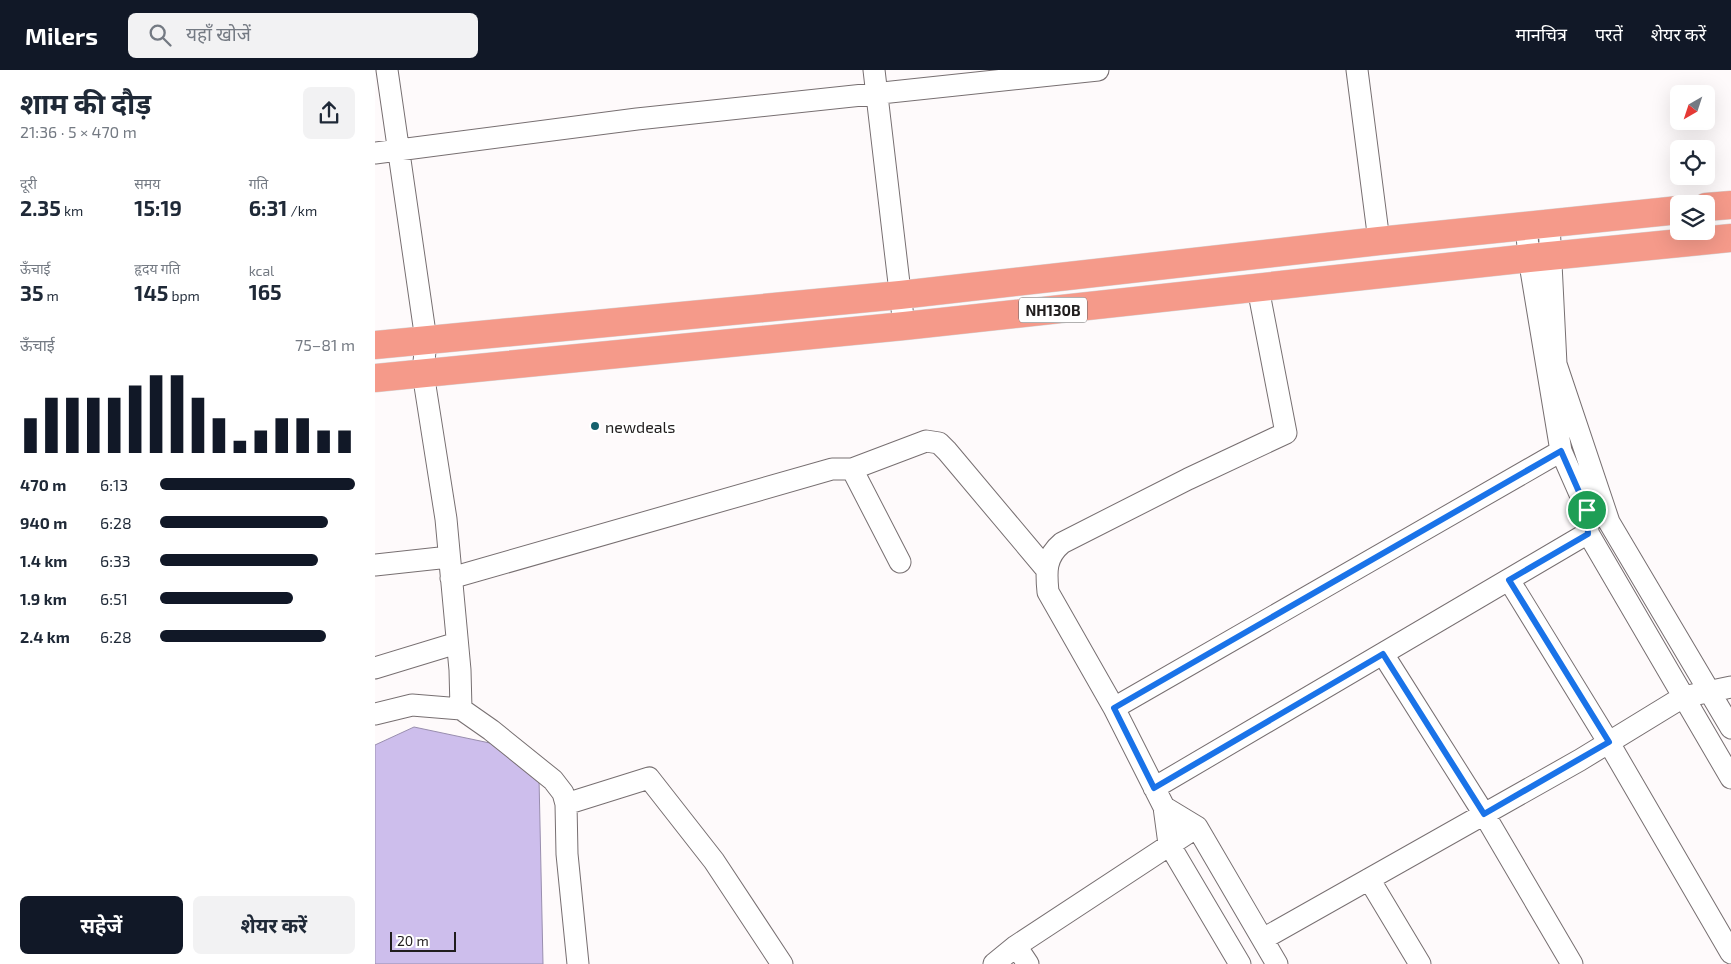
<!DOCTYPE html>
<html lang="hi">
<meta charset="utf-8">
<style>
:root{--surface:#fff;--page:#f2f2f3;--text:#1f2937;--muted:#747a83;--accent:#111827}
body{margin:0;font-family:"Exo 2","Noto Sans Devanagari",sans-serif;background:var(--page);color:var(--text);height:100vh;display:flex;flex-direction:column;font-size:19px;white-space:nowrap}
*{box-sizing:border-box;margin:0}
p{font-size:16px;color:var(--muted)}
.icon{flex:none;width:28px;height:28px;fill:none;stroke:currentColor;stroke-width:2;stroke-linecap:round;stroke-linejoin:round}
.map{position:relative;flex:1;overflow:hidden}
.drawer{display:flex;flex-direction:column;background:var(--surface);width:375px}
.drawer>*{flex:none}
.needle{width:32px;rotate:219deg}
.fabs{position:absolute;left:1295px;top:15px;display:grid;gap:10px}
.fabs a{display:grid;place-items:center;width:45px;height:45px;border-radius:8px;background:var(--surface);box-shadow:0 5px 20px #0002;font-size:25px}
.scale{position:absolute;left:15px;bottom:12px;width:66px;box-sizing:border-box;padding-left:5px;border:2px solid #201d1d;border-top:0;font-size:14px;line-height:18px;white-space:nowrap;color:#201d1d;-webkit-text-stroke:4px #fff;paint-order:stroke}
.pin{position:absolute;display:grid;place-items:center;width:42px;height:42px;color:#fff;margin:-21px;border:2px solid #fff;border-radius:50%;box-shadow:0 1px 5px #0007}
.round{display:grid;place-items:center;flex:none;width:52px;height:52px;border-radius:8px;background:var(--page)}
.headline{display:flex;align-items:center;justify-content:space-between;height:85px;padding:0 20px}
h1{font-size:28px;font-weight:700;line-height:38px}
.metrics{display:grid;grid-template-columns:repeat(3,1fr);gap:8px;height:85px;padding:5px 20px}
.metrics div{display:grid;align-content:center}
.metrics b{font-size:21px;font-weight:700}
.metrics small{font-size:14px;font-weight:400}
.metrics p{font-size:14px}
.chart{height:140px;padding:10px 20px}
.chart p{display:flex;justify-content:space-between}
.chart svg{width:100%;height:90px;margin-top:5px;stroke:var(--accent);stroke-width:6}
.primary-button{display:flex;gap:10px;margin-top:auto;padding:10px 20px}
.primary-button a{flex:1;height:58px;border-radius:8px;background:var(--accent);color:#fff;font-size:20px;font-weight:700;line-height:58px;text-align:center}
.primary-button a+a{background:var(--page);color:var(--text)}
ul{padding:0 20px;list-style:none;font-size:16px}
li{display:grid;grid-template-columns:80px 60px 1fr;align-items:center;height:38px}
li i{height:12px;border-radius:6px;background:var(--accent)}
header{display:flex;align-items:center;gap:30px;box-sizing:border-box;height:70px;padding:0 25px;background:var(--accent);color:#fff}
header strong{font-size:24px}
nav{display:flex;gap:28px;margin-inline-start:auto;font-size:18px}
.search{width:350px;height:45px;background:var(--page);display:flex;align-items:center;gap:12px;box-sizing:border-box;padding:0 18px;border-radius:8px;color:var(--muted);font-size:19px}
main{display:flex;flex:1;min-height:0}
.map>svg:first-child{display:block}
.water{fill:#cdbeec;stroke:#998eae}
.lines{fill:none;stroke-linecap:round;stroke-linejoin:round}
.street-casing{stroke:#776f71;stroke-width:23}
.highway-casing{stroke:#d7d6d6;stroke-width:29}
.street{stroke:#fff;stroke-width:21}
.highway{stroke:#f59a8a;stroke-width:28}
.route-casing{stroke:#fff;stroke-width:10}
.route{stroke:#1a73e8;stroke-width:6}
.poi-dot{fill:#14616c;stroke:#fff;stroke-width:2}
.labels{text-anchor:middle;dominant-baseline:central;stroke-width:4;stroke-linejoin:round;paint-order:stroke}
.shield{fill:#fff;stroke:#636161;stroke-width:1}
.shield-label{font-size:15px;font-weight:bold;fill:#201d1d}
.poi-label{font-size:16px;fill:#201d1d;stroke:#fff;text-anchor:start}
</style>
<header>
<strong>Milers</strong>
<div class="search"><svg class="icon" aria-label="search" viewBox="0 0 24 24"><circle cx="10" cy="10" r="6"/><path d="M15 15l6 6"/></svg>यहाँ खोजें</div>
<nav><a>मानचित्र</a><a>परतें</a><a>शेयर करें</a></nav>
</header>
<main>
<section class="drawer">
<div class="headline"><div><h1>शाम की दौड़</h1><p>21:36 · 5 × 470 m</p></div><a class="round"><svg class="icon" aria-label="share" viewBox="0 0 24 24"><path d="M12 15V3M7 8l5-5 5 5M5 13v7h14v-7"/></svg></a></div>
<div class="metrics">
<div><p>दूरी</p><b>2.35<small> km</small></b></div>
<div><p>समय</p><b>15:19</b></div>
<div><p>गति</p><b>6:31<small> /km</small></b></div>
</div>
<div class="metrics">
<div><p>ऊँचाई</p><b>35<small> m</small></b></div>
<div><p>हृदय गति</p><b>145<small> bpm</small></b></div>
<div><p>kcal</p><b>165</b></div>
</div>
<div class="chart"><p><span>ऊँचाई</span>75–81 m</p>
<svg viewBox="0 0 160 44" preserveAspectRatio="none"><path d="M5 44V27M15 44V17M25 44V17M35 44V17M45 44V17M55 44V11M65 44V6M75 44V6M85 44V17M95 44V27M105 44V38M115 44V33M125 44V27M135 44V27M145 44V33M155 44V33"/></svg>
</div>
<ul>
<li><b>470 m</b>6:13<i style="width:100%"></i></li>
<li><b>940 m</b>6:28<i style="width:86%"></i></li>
<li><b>1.4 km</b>6:33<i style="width:81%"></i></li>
<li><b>1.9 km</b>6:51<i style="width:68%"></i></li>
<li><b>2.4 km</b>6:28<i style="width:85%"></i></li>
</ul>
<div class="primary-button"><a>सहेजें</a><a>शेयर करें</a></div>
</section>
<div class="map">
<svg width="1356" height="894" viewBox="0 0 1356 894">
<rect width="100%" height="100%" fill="#fefafb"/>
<path class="water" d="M 39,657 L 129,676 L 164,708 L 168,894 L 0,894 L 0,675 Z"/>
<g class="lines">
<g class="street-casing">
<path id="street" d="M 12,0 L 51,270 L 48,303 L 71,449 L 85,600 L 86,639
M 499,0 L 529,256
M 982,0 L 1004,171
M 0,83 L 262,49 L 723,0
M 1174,153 L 1181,294 L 1234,452 L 1356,658
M 1151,155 L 1154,188 L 1186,381 L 1212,440 L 1213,463 L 1356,708
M 477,399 L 551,371 L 564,373 L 572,381 L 672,500
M 0,495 L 74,487
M 76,508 L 457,399 L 477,399 L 525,492
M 1134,510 L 1234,673 L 1356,883
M 1008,584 L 1109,744 L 1197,894
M 0,598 L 82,573
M 739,638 L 1186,381
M 0,644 L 37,635 L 86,639 L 116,660 L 178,710 L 188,723 L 191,734 L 192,784 L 203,894
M 779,718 L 1213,463
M 191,734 L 274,708 L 339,791 L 407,894
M 789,737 L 822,757 L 902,894
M 994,809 L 1045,894
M 888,869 L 1205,690 L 1308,627 L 1356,617
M 641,876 L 653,894
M 619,894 L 641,876 L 822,757
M 865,894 L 794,774 L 789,737 L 739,638 L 673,522 C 671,502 670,487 687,473 L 813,409 L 911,363 L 883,218"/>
</g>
<g class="highway-casing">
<path id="highway" d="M 1331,137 L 1356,135
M 0,275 L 525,225 L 1004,171 L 1304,140
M 0,308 L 529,256 L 1154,188 L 1356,168"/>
</g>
<use href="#street" class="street"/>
<use href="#highway" class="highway"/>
</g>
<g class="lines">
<g class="route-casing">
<path id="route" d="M 1186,381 L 1212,440 L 1213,464 L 1134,510 L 1234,672 L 1109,744 L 1008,584 L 779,718 L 739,638 Z"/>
</g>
<use href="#route" class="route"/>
</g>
<circle class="poi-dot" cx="220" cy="356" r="5"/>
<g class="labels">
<rect class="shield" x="644" y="227.5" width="68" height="25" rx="4"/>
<g class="shield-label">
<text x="678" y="240">NH130B</text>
</g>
<g class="poi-label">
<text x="230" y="356">newdeals</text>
</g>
</g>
</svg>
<div class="fabs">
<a><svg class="needle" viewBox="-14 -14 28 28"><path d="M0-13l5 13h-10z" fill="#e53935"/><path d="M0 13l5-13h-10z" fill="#747a83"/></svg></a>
<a><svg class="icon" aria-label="locate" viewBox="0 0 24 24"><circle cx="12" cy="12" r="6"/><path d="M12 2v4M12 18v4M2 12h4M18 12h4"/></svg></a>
<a><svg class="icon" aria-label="layers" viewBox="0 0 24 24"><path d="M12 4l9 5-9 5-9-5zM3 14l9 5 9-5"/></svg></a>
</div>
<div class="scale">20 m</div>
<div class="pin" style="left:1212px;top:440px;background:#1e9e55"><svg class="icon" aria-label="arrive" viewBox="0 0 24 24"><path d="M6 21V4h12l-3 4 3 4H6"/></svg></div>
</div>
</main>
